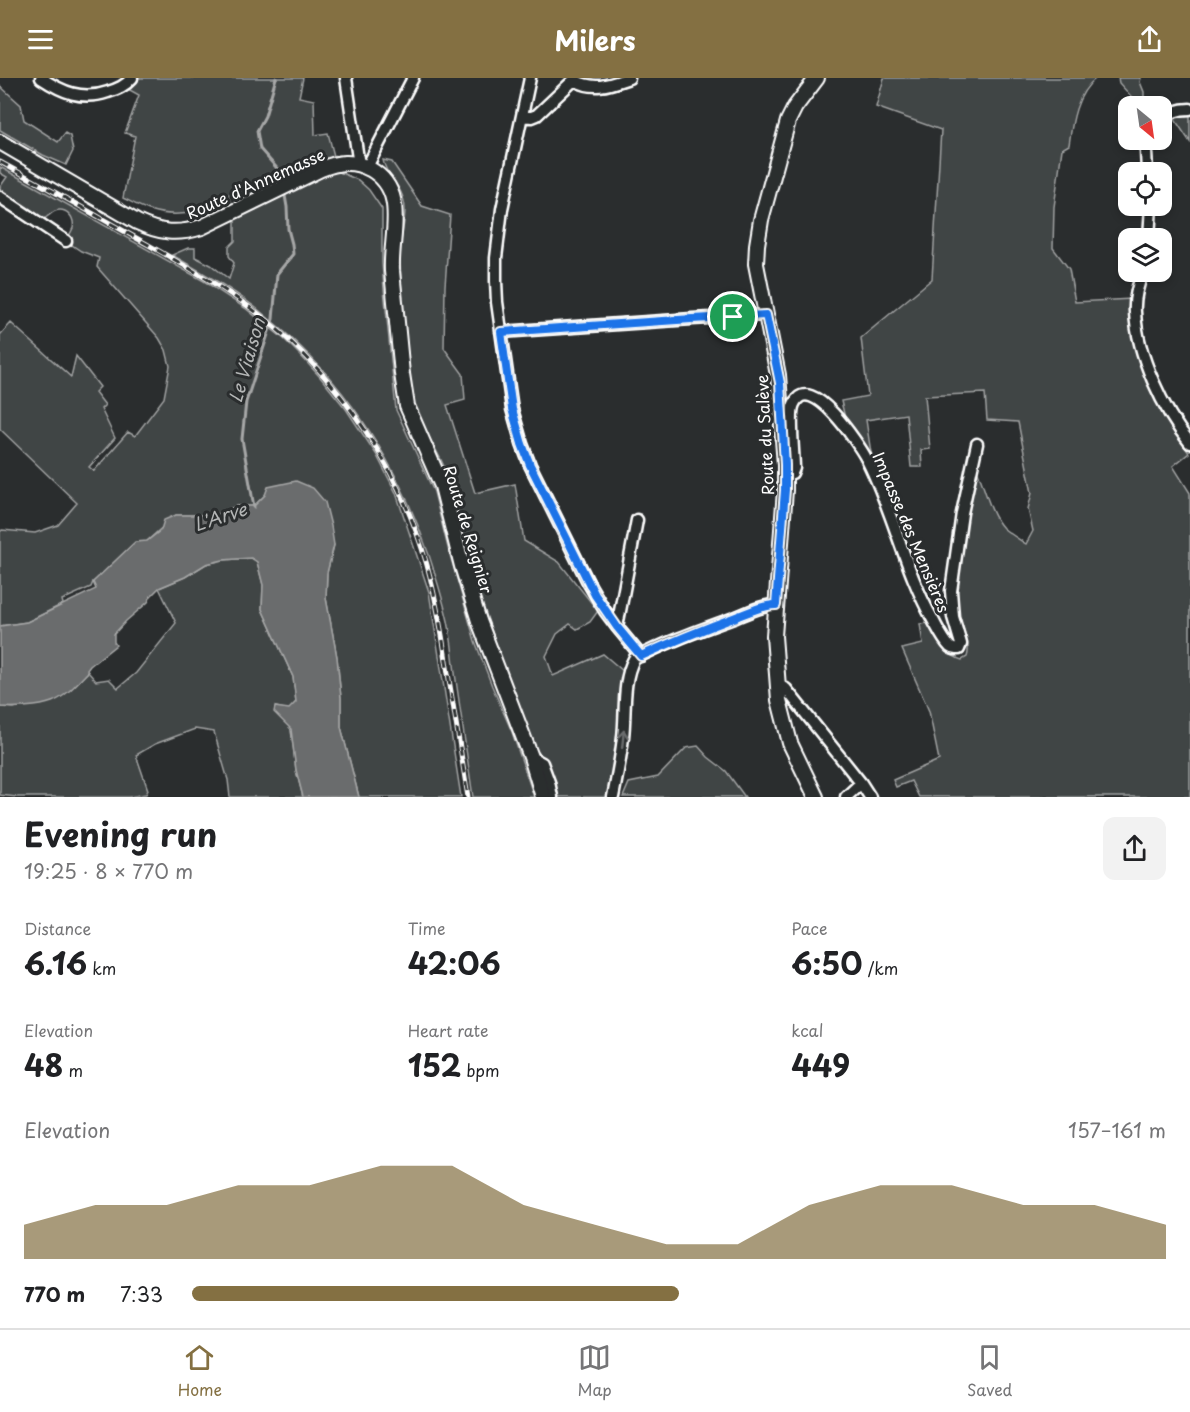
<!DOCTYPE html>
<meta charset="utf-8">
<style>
:root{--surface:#fff;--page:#f2f2f2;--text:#202124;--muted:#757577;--line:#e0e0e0;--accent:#847042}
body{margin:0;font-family:"Playpen Sans",sans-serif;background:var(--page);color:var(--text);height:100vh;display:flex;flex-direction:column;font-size:22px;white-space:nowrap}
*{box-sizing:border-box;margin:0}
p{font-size:20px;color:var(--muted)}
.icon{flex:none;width:33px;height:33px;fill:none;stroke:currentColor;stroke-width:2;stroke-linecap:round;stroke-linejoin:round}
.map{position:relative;height:719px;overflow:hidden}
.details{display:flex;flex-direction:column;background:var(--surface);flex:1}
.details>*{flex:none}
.needle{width:39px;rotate:151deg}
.controls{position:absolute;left:1118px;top:18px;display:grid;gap:12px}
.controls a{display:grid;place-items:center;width:54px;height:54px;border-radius:12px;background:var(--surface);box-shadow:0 3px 9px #0003;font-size:30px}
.pin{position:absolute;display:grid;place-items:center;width:51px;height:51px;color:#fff;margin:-26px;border:3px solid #fff;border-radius:50%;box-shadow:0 2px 6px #0007}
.round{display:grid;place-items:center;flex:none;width:63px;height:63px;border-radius:12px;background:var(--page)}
.head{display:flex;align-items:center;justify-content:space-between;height:102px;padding:0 24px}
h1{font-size:33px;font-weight:700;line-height:45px}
.stats{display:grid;grid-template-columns:repeat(3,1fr);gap:9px;height:102px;padding:6px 24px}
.stats div{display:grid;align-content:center}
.stats b{font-size:30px;font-weight:700}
.stats small{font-size:16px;font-weight:400}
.stats p{font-size:16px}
.chart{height:168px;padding:12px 24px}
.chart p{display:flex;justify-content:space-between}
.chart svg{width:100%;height:108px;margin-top:6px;fill:var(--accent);opacity:.7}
ul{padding:0 24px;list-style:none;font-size:20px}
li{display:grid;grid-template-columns:96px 72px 1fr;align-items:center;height:45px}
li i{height:15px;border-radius:8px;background:var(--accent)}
header{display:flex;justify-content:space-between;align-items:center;height:78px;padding:0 24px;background:var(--accent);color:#fff;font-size:27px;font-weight:700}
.dock{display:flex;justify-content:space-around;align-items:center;height:84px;border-top:2px solid var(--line);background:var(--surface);font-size:16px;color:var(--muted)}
.dock a{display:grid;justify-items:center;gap:3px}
.dock .current{color:var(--accent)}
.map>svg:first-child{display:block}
.green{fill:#414445;stroke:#a0a2a2;stroke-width:1.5}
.water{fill:#6a6c6d;stroke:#a6a7a7;stroke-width:1.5}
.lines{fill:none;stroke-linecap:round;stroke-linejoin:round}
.stream{stroke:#a6a7a7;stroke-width:3}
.minor-casing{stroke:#fff;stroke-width:15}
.major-casing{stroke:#fff;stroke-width:18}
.minor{stroke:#2a2d2e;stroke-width:10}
.major{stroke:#2a2d2e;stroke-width:14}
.rail-casing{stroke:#fff;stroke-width:5}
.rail{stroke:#2a2d2e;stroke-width:3;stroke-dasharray:9;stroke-linecap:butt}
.oneway{stroke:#6a6c6d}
.route-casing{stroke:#fff;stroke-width:12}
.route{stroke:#1a73e8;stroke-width:8}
.labels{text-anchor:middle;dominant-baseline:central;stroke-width:6;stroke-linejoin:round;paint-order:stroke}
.street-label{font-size:16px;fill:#fff;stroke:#2a2d2e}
.water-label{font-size:18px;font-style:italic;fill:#b4b6b6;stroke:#2a2d2e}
</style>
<header><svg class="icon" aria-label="menu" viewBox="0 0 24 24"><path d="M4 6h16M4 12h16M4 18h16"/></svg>Milers<svg class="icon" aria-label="share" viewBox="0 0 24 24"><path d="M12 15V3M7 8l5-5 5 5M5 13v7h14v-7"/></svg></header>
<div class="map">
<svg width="1190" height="719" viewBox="0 0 1190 719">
<rect width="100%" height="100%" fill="#2a2d2e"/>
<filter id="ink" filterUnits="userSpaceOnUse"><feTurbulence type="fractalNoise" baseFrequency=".0167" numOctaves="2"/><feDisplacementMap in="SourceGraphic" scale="12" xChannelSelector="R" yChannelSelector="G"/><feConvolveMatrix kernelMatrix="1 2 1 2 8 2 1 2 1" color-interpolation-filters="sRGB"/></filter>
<g filter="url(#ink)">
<path class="green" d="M 138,0 L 303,0 L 299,19 L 314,22 L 315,57 L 328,55 L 334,78 L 241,124 L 235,112 L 228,117 L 230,123 C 206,134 175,141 149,132 C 140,129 131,124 123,120 L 135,58 L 125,55 L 139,17 L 128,11 Z
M 884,0 L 1096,0 C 1076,16 1072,44 1069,67 L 1062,71 L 1054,129 L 1053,170 L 1069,191 L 1075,224 L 1132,221 C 1135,241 1136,267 1141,285 C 1151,318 1170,347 1189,375 L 1173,388 L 1190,415 L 1190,719 L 919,719 L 911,703 L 896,709 L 893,702 L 939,682 L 929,633 L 902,571 L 923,566 L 920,546 L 929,545 C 938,559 946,578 962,582 L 967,579 C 972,565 959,543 956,528 C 955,520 956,512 956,503 L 975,394 L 978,394 C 985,411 990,436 1003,450 C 1010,456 1019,461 1026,466 L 1033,453 L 1028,431 L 1032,415 L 1018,344 L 987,342 L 985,315 L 925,318 L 930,371 L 921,372 L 922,389 L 911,389 L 906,336 L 866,342 L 871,375 L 867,375 L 845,340 L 841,323 L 868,318 L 861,260 L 932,201 L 941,52 L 876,29 Z
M 1118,0 L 1141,0 L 1140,4 L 1144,14 L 1144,24 L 1138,26 L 1119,5 Z
M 0,8 L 21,27 L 24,42 L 58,64 L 65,55 L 70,58 L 73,73 L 66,87 L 43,77 L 0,52 Z
M 1187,35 L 1190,36 L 1190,64 L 1174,40 Z
M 383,82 L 392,84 L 422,128 L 450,137 L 445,208 L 444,270 L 463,296 L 465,322 L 447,327 L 475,415 L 515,406 L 524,463 L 559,484 L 598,533 L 590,544 L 577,551 L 570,546 L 557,556 L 546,578 L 553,598 L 603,576 L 623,593 L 616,682 L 607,719 L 557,719 L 545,681 L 534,670 C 511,608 488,547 469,484 C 461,455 457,424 447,396 C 439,371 420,351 414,326 C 409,301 408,274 405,249 C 403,225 400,200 400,176 C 400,161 405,146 405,131 C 404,107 386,100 383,82 Z
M 0,89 L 204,203 L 245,230 L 284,261 L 301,278 L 320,299 L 346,331 L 376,376 L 396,415 L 429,514 L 461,719 L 359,719 L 341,649 L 341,620 L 337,579 L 326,520 L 327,495 L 334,467 L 265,417 L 254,428 L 237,428 L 214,437 L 176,437 L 147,463 L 93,504 L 91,509 L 62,522 L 63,526 L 27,544 L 0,548 L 0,454 L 2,452 L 35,455 L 58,447 L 77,425 L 0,351 L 0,257 L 11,245 L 71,299 L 76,278 L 100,309 L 95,314 L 105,327 L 101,331 L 115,360 L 89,389 L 94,393 L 128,354 L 135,358 L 164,320 L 170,288 L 166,272 L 159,260 L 97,189 L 99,180 L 81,173 L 66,163 C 68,159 71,155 73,150 C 75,139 66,129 55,133 C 51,135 47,139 43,142 L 0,119 L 0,109 L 7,99 L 0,95 Z
M 339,94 L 358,102 L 369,112 L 382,131 L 382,185 L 384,211 L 396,332 L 434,414 L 448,470 L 475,563 L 492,608 L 512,654 L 534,719 L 473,719 C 467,680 462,641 456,602 C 453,582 452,562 448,543 C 443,521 436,499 429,477 C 397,384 344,301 267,239 C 238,214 205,196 172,177 L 188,170 L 195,170 L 195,179 L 211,187 L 229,201 L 234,185 L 229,178 L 229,169 L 235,163 L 235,140 L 327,95 Z
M 252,480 L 257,483 L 263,507 L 262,531 L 293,599 L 296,624 L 289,632 L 276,629 L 291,651 L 296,692 L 303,719 L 230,719 L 228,702 L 214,654 L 195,651 L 155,666 L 136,677 L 148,712 L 146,716 L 128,719 L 17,719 L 0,717 L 0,629 L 14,630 L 67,614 L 88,594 L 96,603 L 109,601 L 118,610 L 136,595 L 176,545 L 159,510 L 185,499 L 206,486 L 223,482 Z
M 698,668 L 708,679 L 726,693 L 745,719 L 623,719 L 629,705 L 658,699 L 686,670 Z"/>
<path class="water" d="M 296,403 L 313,410 L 325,424 L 331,448 L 334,467 L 327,495 L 326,520 L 337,579 L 341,620 L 341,649 L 359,719 L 303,719 L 296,692 L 291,651 L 274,634 L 275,629 L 289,631 L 296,624 L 293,599 L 262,531 L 263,507 L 257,484 L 251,480 L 223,482 L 206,486 L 185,499 L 159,510 L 151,518 L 148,524 L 126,543 L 114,556 L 114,564 L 116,567 L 90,588 L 87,592 L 88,594 C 78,604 66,619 52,624 C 39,629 14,630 0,629 L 0,548 L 27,544 L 96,511 L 93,504 L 135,464 L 147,463 L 161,452 L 164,442 L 176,437 L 214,437 L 237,428 L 254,428 L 265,417 L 268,409 Z"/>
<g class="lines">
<path class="stream" d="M 276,0 L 265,38 L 257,53 L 260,71 L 282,96 L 283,106
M 254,429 L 242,361 L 246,324 L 273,241 L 277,196 L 293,176 L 292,166 L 288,151 L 287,129 L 284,112"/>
<g class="minor-casing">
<path id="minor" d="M 41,0 C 62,14 82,23 108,14 C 118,11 125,8 132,0
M 346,0 L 359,87
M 530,0 L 502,131 L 496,180 L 496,203 L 497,224 L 512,331 L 522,366 L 530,387 L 588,504 L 605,533 L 617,549 L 641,578
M 574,2 C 594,13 609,7 629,0
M 522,38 L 532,39 L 537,37 L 576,0
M 1161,42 C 1170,34 1178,31 1190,31
M 367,89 L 413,0
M 1147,94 L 1146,73 L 1149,62
M 0,119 L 66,163
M 1149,160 L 1151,128
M 1143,194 C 1138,206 1134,220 1135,234 C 1137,277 1163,332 1190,365
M 501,254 L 692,241 L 766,237
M 785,396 L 792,395 L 794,390 C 794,378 789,335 794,326 C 810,292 859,367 866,380 C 893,432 904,491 933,542 C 938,551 943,562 950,569 C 954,572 954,571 959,571 L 961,566 L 953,539 L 951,513 L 962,435 L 977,366
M 617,549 L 637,442
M 778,607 L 786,611 L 861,705 L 870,719
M 531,679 L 542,685 L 549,704 L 552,719
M 613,719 C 617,699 621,679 623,659 C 626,635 622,603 634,581 C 664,565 698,553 731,541 C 745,536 761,527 776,527
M 846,719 L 861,705"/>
</g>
<g class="major-casing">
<path id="major" d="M 0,64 L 137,144 C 160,155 177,157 202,149 L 321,91 C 338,84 353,82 370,91 C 409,113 390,157 392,193 L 402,296 L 407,328 L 442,408 L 462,488 L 479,543 L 531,679 L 543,719
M 816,719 L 790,665 L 779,622 L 774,558 L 785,412 L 785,387 L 778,297 L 756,186 L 757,167 L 761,142 L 788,43 L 795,29 L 817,0"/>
</g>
<use href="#minor" class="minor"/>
<use href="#major" class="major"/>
<g class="rail-casing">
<path id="rail" d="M 0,84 C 46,109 92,135 138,161 C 182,186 226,210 265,241 C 342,304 400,391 427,487 C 436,520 442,555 447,589 C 454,632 461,676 468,719"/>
</g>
<use href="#rail" class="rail"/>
</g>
<defs><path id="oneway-shaft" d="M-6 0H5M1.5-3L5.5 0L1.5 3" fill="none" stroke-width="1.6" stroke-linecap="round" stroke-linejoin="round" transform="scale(1.5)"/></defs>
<use class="oneway" href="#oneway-shaft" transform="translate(623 661) rotate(-84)"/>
</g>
<g class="lines" filter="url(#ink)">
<g class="route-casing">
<path id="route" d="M 766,237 L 780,305 L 785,387 L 785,412 L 776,527 C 763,527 749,534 736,539 C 704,551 672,564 641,578 L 617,549 L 595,517 L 530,387 L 522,366 L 512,331 L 501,254 L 692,241 Z"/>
</g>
<use href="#route" class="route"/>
</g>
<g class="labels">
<g class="street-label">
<text transform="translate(255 105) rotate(-24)">Route d'Annemasse</text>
<text transform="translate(764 357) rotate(-93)">Route du Salève</text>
<text transform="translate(469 451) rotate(73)">Route de Reignier</text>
<text transform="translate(912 454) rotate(67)">Impasse des Mensières</text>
</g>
<g class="water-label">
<text transform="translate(246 282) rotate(-74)">Le Viaison</text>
<text transform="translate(220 438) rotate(-18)">L'Arve</text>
</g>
</g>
</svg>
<div class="controls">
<a><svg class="needle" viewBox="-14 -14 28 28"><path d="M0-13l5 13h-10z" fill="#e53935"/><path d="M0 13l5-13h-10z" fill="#757577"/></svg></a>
<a><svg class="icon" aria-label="locate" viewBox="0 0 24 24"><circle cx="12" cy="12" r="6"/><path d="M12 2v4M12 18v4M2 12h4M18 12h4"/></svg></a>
<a><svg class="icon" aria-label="layers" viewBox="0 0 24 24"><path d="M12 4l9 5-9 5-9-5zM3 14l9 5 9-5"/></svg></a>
</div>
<div class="pin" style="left:733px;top:239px;background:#1e9e55"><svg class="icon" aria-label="arrive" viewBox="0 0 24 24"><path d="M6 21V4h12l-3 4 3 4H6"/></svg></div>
</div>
<section class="details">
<div class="head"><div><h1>Evening run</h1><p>19:25 · 8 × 770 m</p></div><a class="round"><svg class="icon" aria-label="share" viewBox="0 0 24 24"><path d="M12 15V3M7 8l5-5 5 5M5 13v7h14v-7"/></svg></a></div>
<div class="stats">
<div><p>Distance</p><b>6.16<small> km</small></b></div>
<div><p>Time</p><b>42:06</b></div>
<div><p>Pace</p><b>6:50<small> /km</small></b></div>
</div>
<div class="stats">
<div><p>Elevation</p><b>48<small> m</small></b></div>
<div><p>Heart rate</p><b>152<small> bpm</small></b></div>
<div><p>kcal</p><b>449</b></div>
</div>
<div class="chart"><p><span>Elevation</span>157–161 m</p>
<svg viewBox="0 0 160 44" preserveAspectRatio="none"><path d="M0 44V30L10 22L20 22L30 14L40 14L50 6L60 6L70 22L80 30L90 38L100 38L110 22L120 14L130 14L140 22L150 22L160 30V44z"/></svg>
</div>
<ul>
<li><b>770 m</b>7:33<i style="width:50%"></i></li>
</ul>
</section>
<nav class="dock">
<a class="current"><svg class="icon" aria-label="home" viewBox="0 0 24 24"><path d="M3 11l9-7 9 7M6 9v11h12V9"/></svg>Home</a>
<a><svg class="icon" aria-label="map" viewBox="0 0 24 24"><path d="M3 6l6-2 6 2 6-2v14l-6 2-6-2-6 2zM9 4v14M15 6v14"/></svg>Map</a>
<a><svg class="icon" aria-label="saved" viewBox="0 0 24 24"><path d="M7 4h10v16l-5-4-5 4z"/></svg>Saved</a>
</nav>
